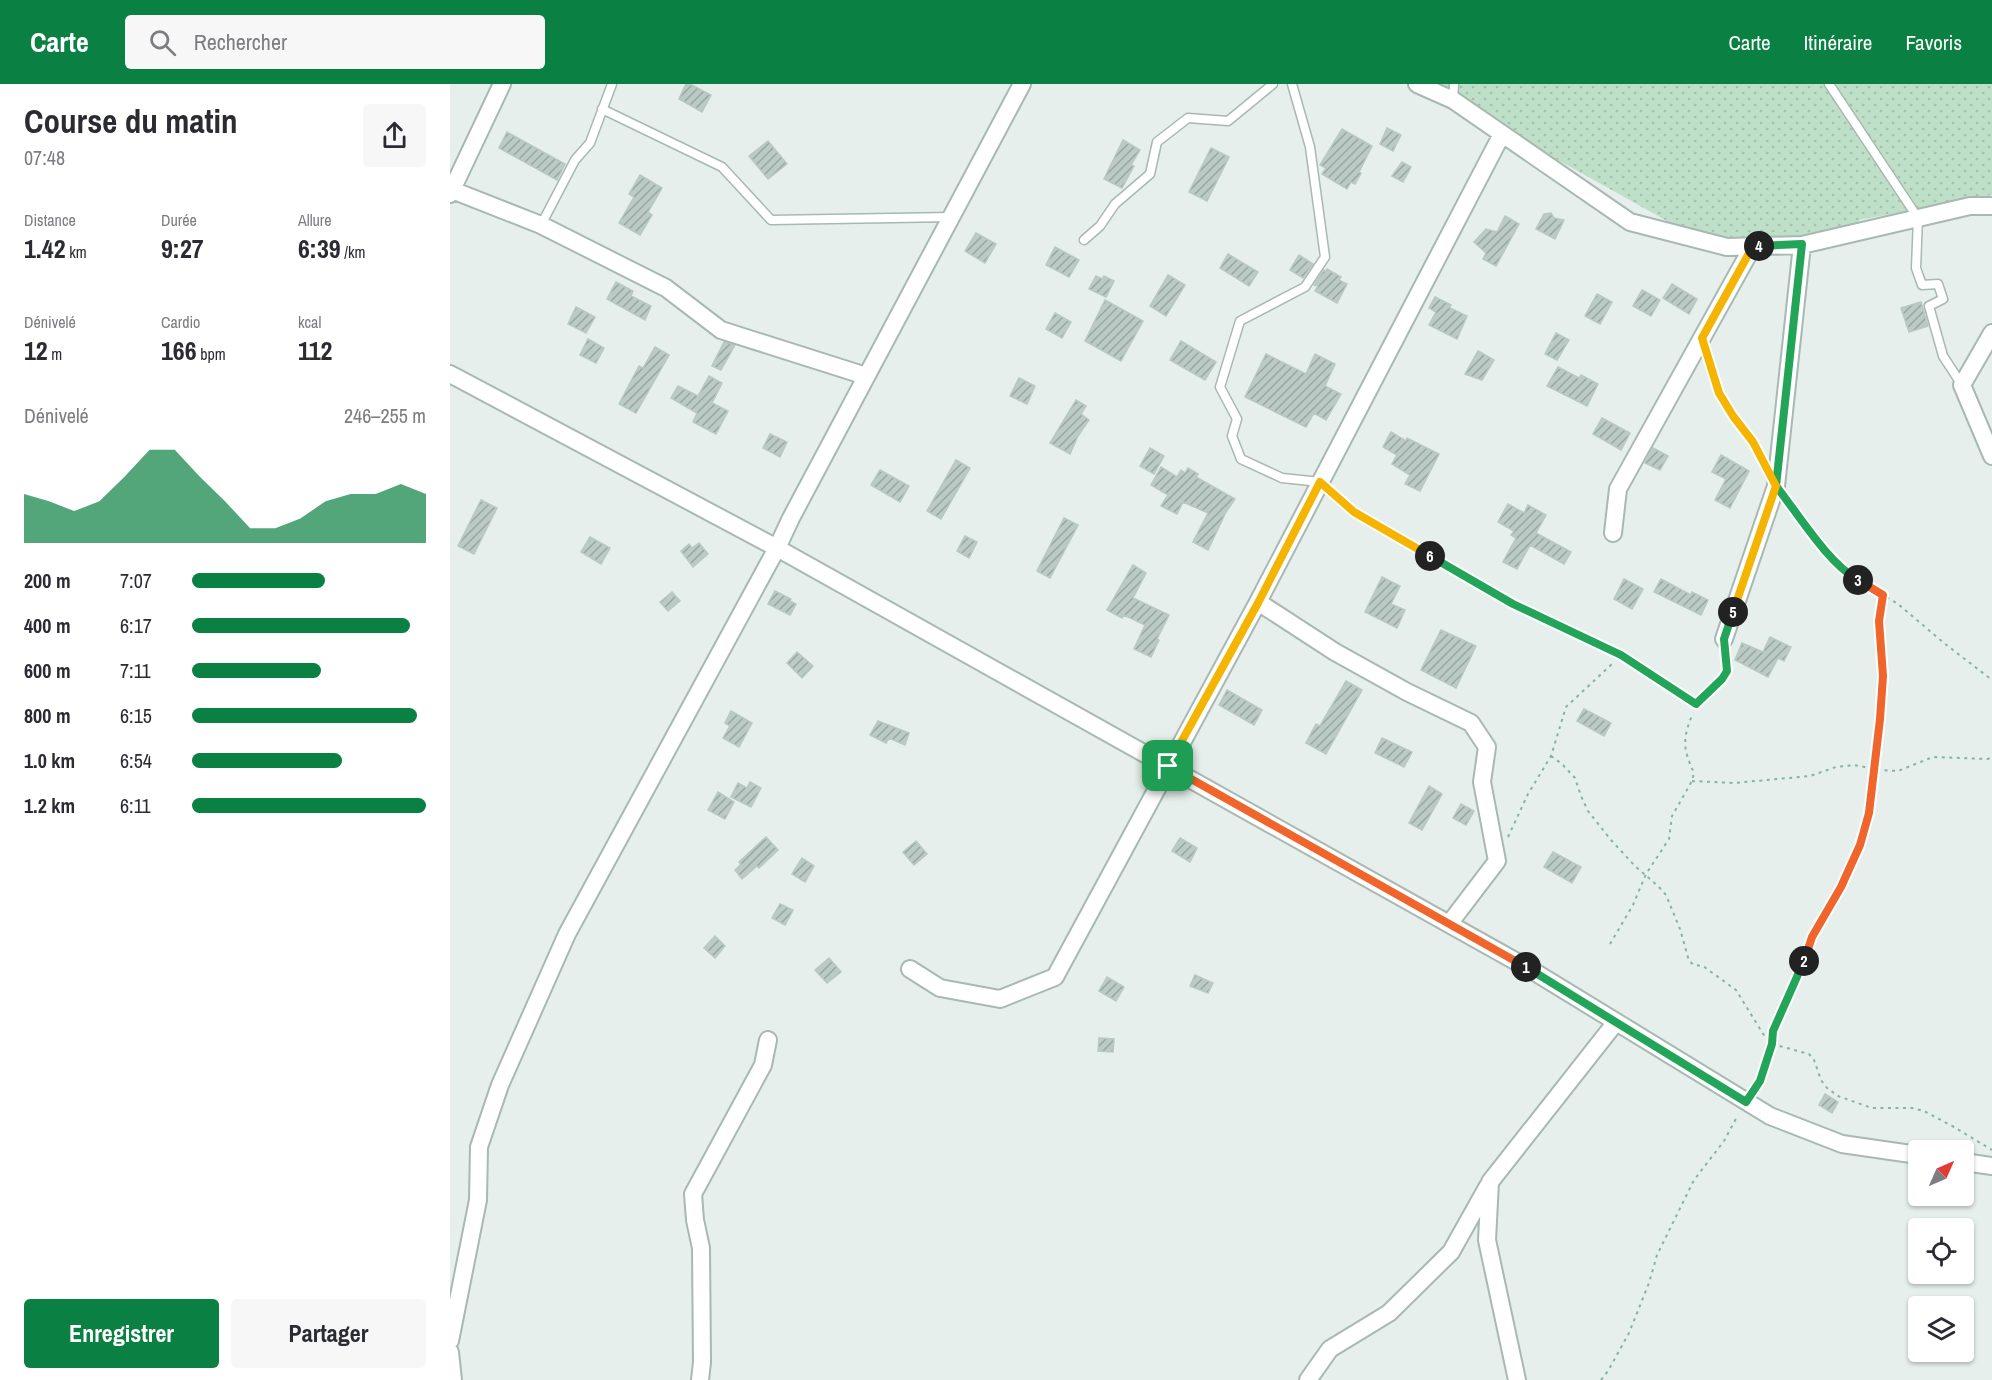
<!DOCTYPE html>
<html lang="fr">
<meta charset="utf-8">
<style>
:root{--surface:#fff;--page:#f7f7f7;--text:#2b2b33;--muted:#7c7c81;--accent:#0b8043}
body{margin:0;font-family:"Archivo Narrow",sans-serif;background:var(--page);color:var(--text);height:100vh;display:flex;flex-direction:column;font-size:22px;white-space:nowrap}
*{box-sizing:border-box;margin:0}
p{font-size:20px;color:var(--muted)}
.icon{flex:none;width:33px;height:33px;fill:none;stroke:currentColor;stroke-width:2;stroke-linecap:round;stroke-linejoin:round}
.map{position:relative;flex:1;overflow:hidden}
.panel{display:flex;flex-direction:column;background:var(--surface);width:450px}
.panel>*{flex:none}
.needle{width:39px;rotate:45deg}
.controls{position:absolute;left:1458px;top:1056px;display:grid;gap:12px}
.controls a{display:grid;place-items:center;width:66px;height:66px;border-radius:6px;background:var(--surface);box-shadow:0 2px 4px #0004;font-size:30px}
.pin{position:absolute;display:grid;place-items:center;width:51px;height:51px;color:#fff;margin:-26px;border-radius:12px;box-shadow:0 3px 9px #0006}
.km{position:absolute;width:30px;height:30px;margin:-15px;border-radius:50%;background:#222;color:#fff;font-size:16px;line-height:30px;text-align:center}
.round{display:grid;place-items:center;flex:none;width:63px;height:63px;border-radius:6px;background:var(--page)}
.head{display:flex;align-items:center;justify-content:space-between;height:102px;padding:0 24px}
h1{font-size:33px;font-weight:700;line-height:45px}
.metrics{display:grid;grid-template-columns:repeat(3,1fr);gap:9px;height:102px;padding:6px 24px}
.metrics div{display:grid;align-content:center}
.metrics b{font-size:26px;font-weight:700}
.metrics small{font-size:16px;font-weight:400}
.metrics p{font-size:16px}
.chart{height:168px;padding:12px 24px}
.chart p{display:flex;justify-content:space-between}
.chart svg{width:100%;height:108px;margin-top:6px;fill:var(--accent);opacity:.7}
.cta{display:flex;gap:12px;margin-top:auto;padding:12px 24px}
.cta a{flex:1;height:69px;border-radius:6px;background:var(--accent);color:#fff;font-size:24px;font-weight:700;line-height:69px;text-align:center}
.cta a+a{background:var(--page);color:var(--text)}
ul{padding:0 24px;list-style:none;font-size:20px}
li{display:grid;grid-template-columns:96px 72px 1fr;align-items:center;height:45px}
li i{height:15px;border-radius:8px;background:var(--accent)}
header{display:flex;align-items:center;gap:36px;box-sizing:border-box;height:84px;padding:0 30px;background:var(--accent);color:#fff}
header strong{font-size:28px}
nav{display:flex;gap:33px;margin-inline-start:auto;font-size:21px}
.search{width:420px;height:54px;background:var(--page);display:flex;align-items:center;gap:15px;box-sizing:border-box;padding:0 21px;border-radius:6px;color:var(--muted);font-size:22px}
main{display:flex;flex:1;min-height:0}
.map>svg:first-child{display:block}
.grass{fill:url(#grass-dots)}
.building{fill:url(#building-hatch);stroke:#b8c9c2;stroke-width:1.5}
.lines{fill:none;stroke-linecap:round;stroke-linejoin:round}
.lane-casing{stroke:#a8b8b2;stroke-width:11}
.street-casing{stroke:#a8b8b2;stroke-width:20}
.path{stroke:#86b3a5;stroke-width:2;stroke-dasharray:3 4.5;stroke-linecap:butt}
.lane{stroke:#fff;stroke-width:8}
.street{stroke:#fff;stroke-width:16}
.split-1-casing{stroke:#fff;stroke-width:12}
.split-2-casing{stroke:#fff;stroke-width:12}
.split-3-casing{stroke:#fff;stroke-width:12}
.split-4-casing{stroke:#fff;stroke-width:12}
.split-5-casing{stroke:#fff;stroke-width:12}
.split-6-casing{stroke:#fff;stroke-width:12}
.split-7-casing{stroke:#fff;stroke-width:12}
.split-1{stroke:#f0652b;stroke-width:8}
.split-2{stroke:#22a559;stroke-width:8}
.split-3{stroke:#f0652b;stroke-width:8}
.split-4{stroke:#22a559;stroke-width:8}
.split-5{stroke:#f5b400;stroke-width:8}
.split-6{stroke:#22a559;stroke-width:8}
.split-7{stroke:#f5b400;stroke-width:8}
</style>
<header>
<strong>Carte</strong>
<div class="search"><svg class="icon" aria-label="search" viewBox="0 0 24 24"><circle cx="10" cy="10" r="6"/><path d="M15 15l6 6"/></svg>Rechercher</div>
<nav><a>Carte</a><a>Itinéraire</a><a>Favoris</a></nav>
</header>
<main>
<section class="panel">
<div class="head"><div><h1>Course du matin</h1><p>07:48</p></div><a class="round"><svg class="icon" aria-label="share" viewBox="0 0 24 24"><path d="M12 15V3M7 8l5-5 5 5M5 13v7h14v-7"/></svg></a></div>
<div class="metrics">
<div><p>Distance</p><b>1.42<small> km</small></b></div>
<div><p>Durée</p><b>9:27</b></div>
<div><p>Allure</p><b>6:39<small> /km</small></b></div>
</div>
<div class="metrics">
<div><p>Dénivelé</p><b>12<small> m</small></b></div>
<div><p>Cardio</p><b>166<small> bpm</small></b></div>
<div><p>kcal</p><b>112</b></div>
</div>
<div class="chart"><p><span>Dénivelé</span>246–255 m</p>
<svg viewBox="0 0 160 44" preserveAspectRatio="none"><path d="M0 44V24L10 27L20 31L30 27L40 17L50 6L60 6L70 17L80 27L90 38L100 38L110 34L120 27L130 24L140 24L150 20L160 24V44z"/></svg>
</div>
<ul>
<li><b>200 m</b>7:07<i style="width:57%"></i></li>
<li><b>400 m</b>6:17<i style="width:93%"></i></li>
<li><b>600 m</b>7:11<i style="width:55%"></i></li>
<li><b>800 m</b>6:15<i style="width:96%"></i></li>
<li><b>1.0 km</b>6:54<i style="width:64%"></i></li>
<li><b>1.2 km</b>6:11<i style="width:100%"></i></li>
</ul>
<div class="cta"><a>Enregistrer</a><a>Partager</a></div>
</section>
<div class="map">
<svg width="1542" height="1296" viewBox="0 0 1542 1296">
<defs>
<pattern id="grass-dots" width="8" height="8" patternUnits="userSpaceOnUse" patternTransform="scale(1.5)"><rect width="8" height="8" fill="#bfe0c8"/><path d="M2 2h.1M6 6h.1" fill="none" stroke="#a4c1ad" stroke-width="1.8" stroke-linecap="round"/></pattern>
<pattern id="building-hatch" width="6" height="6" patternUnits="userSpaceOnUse" patternTransform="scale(1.5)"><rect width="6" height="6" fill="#bbcac4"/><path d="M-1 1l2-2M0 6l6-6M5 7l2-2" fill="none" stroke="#98a6a0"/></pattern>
</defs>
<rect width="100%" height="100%" fill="#e6efeb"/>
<path class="grass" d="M 972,0 L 1542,0 L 1542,111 L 1409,136 L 1412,147 L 1277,163 L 1221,149 L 1217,137 Z"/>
<path class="building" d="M 236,0 L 240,0 L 261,11 L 252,28 L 229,15 Z
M 937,44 L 951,51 L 943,67 L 930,60 Z
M 892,45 L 922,62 L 909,88 L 911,89 L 905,100 L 901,98 L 897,105 L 872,90 L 876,84 L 870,81 Z
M 57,48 L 115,80 L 107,96 L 49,64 Z
M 673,56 L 690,66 L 681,81 L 684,82 L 672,104 L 654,95 Z
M 318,57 L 337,80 L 318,95 L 299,72 Z
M 761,64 L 779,73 L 757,117 L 739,108 Z
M 952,78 L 961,83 L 953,98 L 942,92 Z
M 190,91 L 212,104 L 198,128 L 202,131 L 190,151 L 169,139 L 184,113 L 179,110 Z
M 1101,129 L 1104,134 L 1114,136 L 1105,155 L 1086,145 L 1094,130 Z
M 1055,132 L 1069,140 L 1046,182 L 1033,175 L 1036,169 L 1024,158 L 1036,145 L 1047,148 Z
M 526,149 L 546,160 L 535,179 L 515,167 Z
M 605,163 L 629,176 L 619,193 L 596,181 Z
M 778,170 L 808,188 L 799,202 L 770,184 Z
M 849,171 L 863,180 L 853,194 L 840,186 Z
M 877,185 L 891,193 L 889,196 L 897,200 L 887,219 L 865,207 L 868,202 L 864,201 L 874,186 L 876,187 Z
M 718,191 L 735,201 L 716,232 L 700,222 Z
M 646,192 L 652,195 L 654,192 L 664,197 L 656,213 L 639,205 Z
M 166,198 L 183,207 L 181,212 L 201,222 L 195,236 L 157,215 Z
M 1222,200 L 1247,215 L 1239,230 L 1213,214 Z
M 1192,206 L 1210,216 L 1201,232 L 1183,222 Z
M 1147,210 L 1162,218 L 1150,240 L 1135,232 Z
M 985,213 L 1001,221 L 1000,224 L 1017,232 L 1007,255 L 979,241 L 986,228 L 979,224 Z
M 655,216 L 693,237 L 671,277 L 635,257 Z
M 1471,218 L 1478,242 L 1459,248 L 1451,224 Z
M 126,223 L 145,233 L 136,249 L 118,240 Z
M 605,229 L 621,238 L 612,254 L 596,245 Z
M 1106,249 L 1119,256 L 1107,276 L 1095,270 Z
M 138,255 L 154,264 L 146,279 L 130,271 Z
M 731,257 L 766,278 L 755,296 L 720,276 Z
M 274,258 L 285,261 L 271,286 L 262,282 Z
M 205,263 L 219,271 L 186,329 L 169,320 L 189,282 L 193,284 Z
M 1028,267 L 1044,276 L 1032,296 L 1015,290 Z
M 816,270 L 856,290 L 865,270 L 885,280 L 875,302 L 891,310 L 876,336 L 864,329 L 856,343 L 795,313 Z
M 1108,283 L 1129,294 L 1131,291 L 1148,300 L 1137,322 L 1097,302 Z
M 259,292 L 272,299 L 262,319 L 278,327 L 266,350 L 243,338 L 247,329 L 221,314 L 228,302 L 248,312 Z
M 569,294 L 585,302 L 577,320 L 560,312 Z
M 626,316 L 636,322 L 631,330 L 639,336 L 628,352 L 620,370 L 600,359 Z
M 1152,334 L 1180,349 L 1171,366 L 1143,350 Z
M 941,348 L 956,357 L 957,354 L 989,370 L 970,407 L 955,400 L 960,391 L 942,380 L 947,371 L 933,363 Z
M 320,350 L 337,358 L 330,373 L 313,364 Z
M 700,364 L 714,372 L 704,390 L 690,382 Z
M 1203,364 L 1218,372 L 1210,386 L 1195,379 Z
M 1271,371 L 1299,387 L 1280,424 L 1265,416 L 1276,395 L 1262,388 Z
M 506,376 L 520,384 L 491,435 L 477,427 Z
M 711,383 L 727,393 L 731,386 L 735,389 L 738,384 L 748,390 L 746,393 L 785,415 L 776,428 L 758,466 L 743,458 L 758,429 L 733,418 L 727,430 L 711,422 L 718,411 L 701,401 Z
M 430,386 L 459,402 L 450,418 L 421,401 Z
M 31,416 L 47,424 L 24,470 L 8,462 Z
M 1058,420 L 1074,429 L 1078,421 L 1096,431 L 1086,449 L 1121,468 L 1114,480 L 1080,461 L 1067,485 L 1053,478 L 1066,454 L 1061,451 L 1064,447 L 1048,438 Z
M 614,434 L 628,441 L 600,494 L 587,487 Z
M 515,452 L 527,458 L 519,474 L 507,467 Z
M 140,453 L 160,464 L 151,480 L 131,468 Z
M 249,459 L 258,470 L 243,483 L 231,467 L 239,460 L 242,464 Z
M 683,481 L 696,489 L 683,514 L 719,531 L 707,555 L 709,556 L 701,573 L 684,565 L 695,541 L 674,531 L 672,534 L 657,526 Z
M 932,493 L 950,502 L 941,520 L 955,526 L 947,544 L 915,528 Z
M 1174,495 L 1193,505 L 1182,525 L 1164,515 Z
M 1211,495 L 1241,511 L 1242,508 L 1258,516 L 1251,531 L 1204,508 Z
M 325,507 L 341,515 L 340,517 L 346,520 L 340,531 L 318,520 Z
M 222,508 L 230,517 L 218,527 L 210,518 Z
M 991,546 L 1026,562 L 1006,604 L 971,586 Z
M 1320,553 L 1341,563 L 1334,577 L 1328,574 L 1318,593 L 1285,576 L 1292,559 L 1313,568 Z
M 347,568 L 363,582 L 352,594 L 337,579 Z
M 896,597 L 912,606 L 876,670 L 856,659 L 866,640 L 870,642 Z
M 777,606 L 812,626 L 804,641 L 769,621 Z
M 1134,625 L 1161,639 L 1154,652 L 1127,637 Z
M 281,627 L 302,639 L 289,663 L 273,654 L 280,642 L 275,639 Z
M 428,637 L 459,649 L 455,661 L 439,654 L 436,659 L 420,651 Z
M 932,654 L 962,668 L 954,683 L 925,669 Z
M 300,698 L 311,704 L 301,723 L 281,713 L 288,699 L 297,704 Z
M 979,702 L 992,710 L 972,746 L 959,739 Z
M 268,708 L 284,718 L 275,735 L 258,726 Z
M 1011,720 L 1024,727 L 1016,741 L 1003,734 Z
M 316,753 L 328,766 L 309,784 L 307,782 L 292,795 L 285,786 L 291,780 L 289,778 Z
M 730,754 L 747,764 L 740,778 L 722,767 Z
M 466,757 L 477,770 L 464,781 L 453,768 Z
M 1103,768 L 1131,783 L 1122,799 L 1094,783 Z
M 352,774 L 364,782 L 355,798 L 342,790 Z
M 330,820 L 343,826 L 335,841 L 322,834 Z
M 265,852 L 275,862 L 265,874 L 254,864 Z
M 379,874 L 391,888 L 377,899 L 365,886 Z
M 745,891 L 763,899 L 758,909 L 740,902 Z
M 657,893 L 674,903 L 666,917 L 649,907 Z
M 649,954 L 664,955 L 663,968 L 648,967 Z
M 1375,1010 L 1388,1018 L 1382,1029 L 1369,1021 Z"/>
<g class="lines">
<g class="lane-casing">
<path id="lane" d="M 842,0 L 860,63 L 875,173 L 855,203 L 790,237 L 770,303 L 787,335 L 782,352 L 791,375 L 832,394 L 870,398 L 904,428 L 1063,520 L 1171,571 L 1246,620
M 1379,0 L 1468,134 L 1466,184 L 1472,201 L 1488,200 L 1493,215 L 1479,222 L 1493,272 L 1512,301
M 1003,16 L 1004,0
M 152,25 L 272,83 L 321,136 L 502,133
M 91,141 L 125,76 L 140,59 L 162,0
M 634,156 L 650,142 L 665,120 L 700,90 L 707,58 L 738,34 L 778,37 L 823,0"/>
</g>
<g class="street-casing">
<path id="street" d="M 967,0 L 1003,16 L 1180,138 L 1277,163 L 1352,161 L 1520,122 L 1542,122
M 2,106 L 91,141 L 216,204 L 271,246 L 416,292
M 0,110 L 52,0
M 1542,249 L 1512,301 L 1542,372
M 0,290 L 327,464 L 1083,887 L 1320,1032 L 1392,1060 L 1468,1071
M 1163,449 L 1168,405 L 1303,162
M 808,518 L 885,568 L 957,608 L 1021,639 L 1037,663 L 1032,698 L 1047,777 L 999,840
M 1274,555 L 1326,402 L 1352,161
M 460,885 L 490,904 L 550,915 L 605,893 L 808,518 L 1052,50
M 1514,1078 L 1542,1082
M 0,1257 L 28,1116 L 29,1063 L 50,1001 L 117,850 L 327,464 L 341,434 L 572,0
M 0,1268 L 3,1296
M 250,1296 L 252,1278 L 251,1164 L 245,1136 L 243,1110 L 313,981 L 318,956
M 858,1296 L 880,1265 L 939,1229 L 1001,1168 L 1038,1102
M 1067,1296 L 1037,1156 L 1040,1098 L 1166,938"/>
</g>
<path class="path" d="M 1258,275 C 1262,286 1265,300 1270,310 C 1282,334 1301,354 1313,377
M 1336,415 L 1373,464 L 1400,491 L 1448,520 L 1494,559 L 1542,596
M 1254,612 C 1269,598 1279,593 1276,570
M 1101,672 L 1112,680 L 1125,694 L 1131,712 L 1138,727 L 1161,756 L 1185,782 L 1209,803 L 1216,811 L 1230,845 L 1239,877 L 1244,881 L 1253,882 L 1286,906 L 1315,953 L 1322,960 L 1359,970 L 1364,976 L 1371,996 L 1377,1004 L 1388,1012 L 1422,1024 L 1462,1024 L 1474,1027 L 1504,1043 L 1542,1066
M 1242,697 L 1284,699 L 1360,692 L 1386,683 L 1404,681 L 1430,686 L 1448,687 L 1483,673 L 1538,675 L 1542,673
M 1058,753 L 1078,710 L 1101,672 L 1116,623 L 1163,579
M 1160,860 L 1183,821 L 1196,790 L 1219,755 L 1222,732 L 1242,697 L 1244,689 C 1233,665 1232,655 1243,629
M 1304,1006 L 1310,997 L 1322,960 L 1323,947 L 1351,885 L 1362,853 L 1391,803 L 1410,761 L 1419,729 L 1430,635 L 1433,592 L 1429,537 L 1433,511
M 1151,1296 L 1158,1287 L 1179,1249 L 1199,1199 L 1207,1171 L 1244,1096 L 1274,1057 L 1288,1031"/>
<use href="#lane" class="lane"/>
<use href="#street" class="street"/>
</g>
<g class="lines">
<g class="split-1-casing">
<path id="split-1" d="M 718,682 L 1076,883"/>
</g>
<g class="split-2-casing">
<path id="split-2" d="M 1076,883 L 1296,1018 L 1310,997 L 1322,960 L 1323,947 L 1354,877"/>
</g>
<g class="split-3-casing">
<path id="split-3" d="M 1354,877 L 1362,853 L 1391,803 L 1410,761 L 1419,729 L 1430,635 L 1433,592 L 1429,537 L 1433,511 L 1408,496"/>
</g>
<g class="split-4-casing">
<path id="split-4" d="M 1309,162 L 1352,160 L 1326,402 C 1349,431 1377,478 1408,496"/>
</g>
<g class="split-5-casing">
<path id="split-5" d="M 1283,528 L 1326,402 L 1303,358 L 1283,332 L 1269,309 L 1252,254 L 1303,162 L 1309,162"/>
</g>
<g class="split-6-casing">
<path id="split-6" d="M 980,472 L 1063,520 L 1171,571 L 1246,620 L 1272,595 L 1277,587 L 1274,555 L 1283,528"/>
</g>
<g class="split-7-casing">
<path id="split-7" d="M 718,682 L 808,519 L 870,398 L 904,428 L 980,472"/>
</g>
<use href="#split-1" class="split-1"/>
<use href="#split-2" class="split-2"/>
<use href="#split-3" class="split-3"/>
<use href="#split-4" class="split-4"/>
<use href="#split-5" class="split-5"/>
<use href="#split-6" class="split-6"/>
<use href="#split-7" class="split-7"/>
</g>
</svg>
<div class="controls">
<a><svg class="needle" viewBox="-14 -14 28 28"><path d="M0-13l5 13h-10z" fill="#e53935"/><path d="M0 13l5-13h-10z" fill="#7c7c81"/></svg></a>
<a><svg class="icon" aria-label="locate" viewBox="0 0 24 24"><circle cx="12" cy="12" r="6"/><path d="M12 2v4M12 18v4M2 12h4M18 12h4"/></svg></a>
<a><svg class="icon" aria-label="layers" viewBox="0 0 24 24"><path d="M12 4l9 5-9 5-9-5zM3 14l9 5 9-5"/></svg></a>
</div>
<div class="pin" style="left:718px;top:682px;background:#1e9e55"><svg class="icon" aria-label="arrive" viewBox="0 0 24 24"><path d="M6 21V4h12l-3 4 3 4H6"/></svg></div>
<b class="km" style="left:1076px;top:883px">1</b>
<b class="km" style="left:1354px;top:877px">2</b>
<b class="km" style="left:1408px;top:496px">3</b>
<b class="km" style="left:1309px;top:162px">4</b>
<b class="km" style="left:1283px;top:528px">5</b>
<b class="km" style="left:980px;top:472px">6</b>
</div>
</main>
